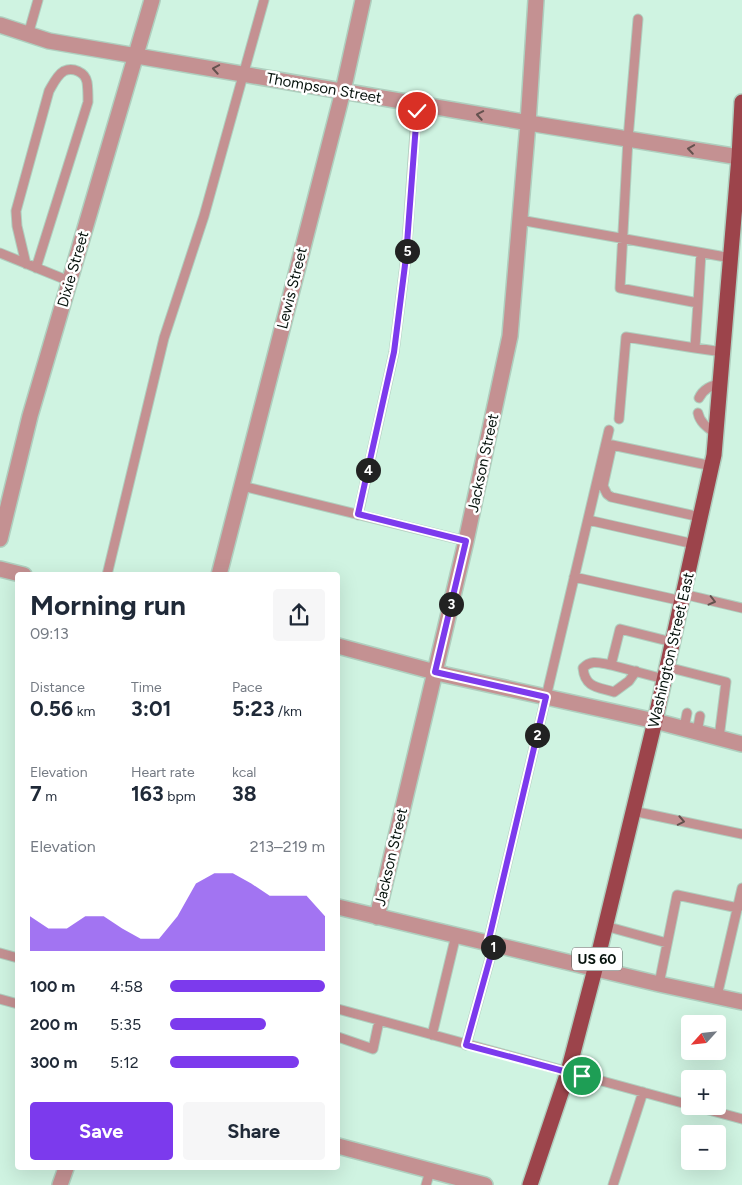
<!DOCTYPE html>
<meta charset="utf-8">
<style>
:root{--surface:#fff;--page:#f6f6f7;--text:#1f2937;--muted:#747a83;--accent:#7c3aed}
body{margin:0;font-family:Figtree,sans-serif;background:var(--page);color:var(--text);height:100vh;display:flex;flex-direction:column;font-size:19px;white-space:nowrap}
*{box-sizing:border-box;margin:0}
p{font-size:16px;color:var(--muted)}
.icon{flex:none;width:28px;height:28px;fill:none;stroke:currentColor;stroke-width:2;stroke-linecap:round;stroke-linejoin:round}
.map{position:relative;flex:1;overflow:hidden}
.side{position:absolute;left:15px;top:572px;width:325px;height:598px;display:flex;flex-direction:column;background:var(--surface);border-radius:5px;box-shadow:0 5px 20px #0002}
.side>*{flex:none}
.needle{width:32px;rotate:243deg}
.buttons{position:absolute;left:681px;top:1015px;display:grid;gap:10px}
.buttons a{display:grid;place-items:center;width:45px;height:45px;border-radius:5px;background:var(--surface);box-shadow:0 5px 20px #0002;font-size:25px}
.pin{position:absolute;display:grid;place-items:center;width:42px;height:42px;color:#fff;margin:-21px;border:2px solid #fff;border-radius:50%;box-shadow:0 1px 5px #0007}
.km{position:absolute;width:25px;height:25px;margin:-12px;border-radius:50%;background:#222;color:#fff;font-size:14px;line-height:25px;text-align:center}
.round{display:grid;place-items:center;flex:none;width:52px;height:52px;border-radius:5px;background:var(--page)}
.summary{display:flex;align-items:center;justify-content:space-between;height:85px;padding:0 15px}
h1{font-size:28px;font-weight:700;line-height:38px}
.figures{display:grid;grid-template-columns:repeat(3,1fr);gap:8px;height:85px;padding:5px 15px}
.figures div{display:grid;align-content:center}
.figures b{font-size:21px;font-weight:700}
.figures small{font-size:14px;font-weight:400}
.figures p{font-size:14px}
.chart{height:140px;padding:10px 15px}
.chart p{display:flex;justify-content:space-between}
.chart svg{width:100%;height:90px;margin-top:5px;fill:var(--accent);opacity:.7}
.primary-button{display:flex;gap:10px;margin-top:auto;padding:10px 15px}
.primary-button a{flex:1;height:58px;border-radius:5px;background:var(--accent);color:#fff;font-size:20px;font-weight:700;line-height:58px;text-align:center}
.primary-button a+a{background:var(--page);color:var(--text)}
ul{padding:0 15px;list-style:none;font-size:16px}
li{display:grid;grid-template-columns:80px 60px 1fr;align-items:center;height:38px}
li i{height:12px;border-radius:6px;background:var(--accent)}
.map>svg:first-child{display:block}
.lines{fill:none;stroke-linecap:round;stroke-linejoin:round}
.service-casing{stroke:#afcfbf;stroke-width:11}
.minor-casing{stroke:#afcfbf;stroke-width:18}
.primary-casing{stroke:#afcfbf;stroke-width:18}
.service{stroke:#c49192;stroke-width:9}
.minor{stroke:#c49192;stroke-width:15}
.primary{stroke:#9c444b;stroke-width:15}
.oneway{stroke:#65524f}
.route-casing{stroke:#fff;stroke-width:10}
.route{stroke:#7c3aed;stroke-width:6}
.labels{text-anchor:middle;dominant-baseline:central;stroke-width:5;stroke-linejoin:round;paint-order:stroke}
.shield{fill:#fff;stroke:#515955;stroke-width:1}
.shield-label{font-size:14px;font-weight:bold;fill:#06120c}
.street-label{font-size:15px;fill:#06120c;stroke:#fff}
</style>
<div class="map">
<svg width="742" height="1185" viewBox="0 0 742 1185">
<rect width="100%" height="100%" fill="#cff3e1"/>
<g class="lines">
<g class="service-casing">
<path id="service" d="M 638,19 L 628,139 L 620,288 L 698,303 L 695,348 L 723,352
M 28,35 L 38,0
M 520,220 L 731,258
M 0,253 L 69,281
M 26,264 L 17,226 L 16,211 L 49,91 C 53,84 57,75 64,71 C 73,67 85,72 87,82 C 88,88 88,96 88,102 L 36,268
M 698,303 L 701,253
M 699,398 C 703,389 711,386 720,383
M 698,413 C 700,423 708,428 716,434
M 619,419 L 626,337 L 695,348
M 242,486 L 466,541
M 358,515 L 394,352 L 406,257 L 417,104
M 700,517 L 611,497 L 607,494 L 603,486 L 612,445 L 712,466
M 588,520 L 694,544
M 107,575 L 164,338 L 204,216 L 264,0
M 574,577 L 682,601
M 683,594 L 742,608
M 611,665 C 600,663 591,659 583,668 C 585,688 598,687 614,692 L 629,681 L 636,671
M 667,667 L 726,682 L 719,738
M 664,679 L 611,665 L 620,629 L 672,642
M 684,728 L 687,713
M 697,732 L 700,716
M 633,811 L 742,834
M 605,926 L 667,943
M 488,943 L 609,430
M 0,953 L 18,958
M 659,984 L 677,895 L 738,908
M 717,996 L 742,888
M 0,999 L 18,1004
M 338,1009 L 690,1105
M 432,1035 L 456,935
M 338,1037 L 373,1049 L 379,1021
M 466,1045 L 494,944
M 694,1106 L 742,1119
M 426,1185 L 430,1171
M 613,1185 L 643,1092"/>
</g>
<g class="minor-casing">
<path id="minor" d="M 0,25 L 49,41 L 541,125 L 739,157
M 0,539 L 30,416 L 152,0
M 0,569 L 24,575
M 219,575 L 343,91 L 363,0
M 338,646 L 446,675 L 655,721 L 742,744
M 338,907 L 659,984 L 742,1002
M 377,917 L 466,541 L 510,336 L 528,123 L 536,0
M 338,1146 L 485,1185
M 60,1185 L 66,1168"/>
</g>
<g class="primary-casing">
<path id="primary" d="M 530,1185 L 568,1072 L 595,969 L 655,721 L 714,455 L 739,157 L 742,102"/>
</g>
<use href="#service" class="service"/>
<use href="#minor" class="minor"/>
<use href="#primary" class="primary"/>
</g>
<defs><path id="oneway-chevron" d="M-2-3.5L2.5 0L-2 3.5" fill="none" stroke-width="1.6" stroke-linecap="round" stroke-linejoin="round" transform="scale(1.25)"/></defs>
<g class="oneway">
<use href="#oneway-chevron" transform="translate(216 69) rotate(-170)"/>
<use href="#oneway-chevron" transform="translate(480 115) rotate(-170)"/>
<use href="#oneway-chevron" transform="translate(691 149) rotate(-171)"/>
<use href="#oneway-chevron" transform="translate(712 601) rotate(14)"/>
<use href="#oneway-chevron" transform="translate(681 821) rotate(11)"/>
</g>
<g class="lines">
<g class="route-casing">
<path id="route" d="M 417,111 L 406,257 L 394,352 L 358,514 L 466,541 L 435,672 L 546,697 L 488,943 L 494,944 L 466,1045 L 582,1076"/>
</g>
<use href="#route" class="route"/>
</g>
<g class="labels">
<rect class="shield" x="572" y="947.5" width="50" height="23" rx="4"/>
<g class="shield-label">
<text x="597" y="959">US 60</text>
</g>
<g class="street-label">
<text transform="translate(324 88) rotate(10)">Thompson Street</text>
<text transform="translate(73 269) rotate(-74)">Dixie Street</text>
<text transform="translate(292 288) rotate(-76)">Lewis Street</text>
<text transform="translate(483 463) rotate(-78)">Jackson Street</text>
<text transform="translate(671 650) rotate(-77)">Washington Street East</text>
<text transform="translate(391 857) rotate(-77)">Jackson Street</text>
</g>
</g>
</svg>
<div class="buttons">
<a><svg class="needle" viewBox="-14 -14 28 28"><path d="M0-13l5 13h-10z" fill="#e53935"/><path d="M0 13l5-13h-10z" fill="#747a83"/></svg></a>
<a>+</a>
<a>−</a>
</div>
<div class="pin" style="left:582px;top:1076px;background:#1e9e55"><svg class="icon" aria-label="arrive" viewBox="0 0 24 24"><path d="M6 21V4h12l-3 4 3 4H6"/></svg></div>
<div class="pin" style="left:417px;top:111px;background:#d93025"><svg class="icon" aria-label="check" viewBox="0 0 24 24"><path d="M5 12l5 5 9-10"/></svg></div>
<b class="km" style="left:493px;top:947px">1</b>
<b class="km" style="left:537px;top:735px">2</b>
<b class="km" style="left:451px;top:604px">3</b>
<b class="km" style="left:368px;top:470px">4</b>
<b class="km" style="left:407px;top:251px">5</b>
<section class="side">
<div class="summary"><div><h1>Morning run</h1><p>09:13</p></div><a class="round"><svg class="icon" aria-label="share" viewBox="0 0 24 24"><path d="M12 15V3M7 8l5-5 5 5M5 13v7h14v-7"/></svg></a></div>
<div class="figures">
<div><p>Distance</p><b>0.56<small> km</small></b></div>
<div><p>Time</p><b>3:01</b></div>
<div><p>Pace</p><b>5:23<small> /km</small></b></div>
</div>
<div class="figures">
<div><p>Elevation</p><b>7<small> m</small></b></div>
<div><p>Heart rate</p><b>163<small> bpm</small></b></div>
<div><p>kcal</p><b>38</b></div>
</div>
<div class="chart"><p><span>Elevation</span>213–219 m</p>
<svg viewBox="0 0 160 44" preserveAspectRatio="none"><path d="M0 44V27L10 33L20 33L30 27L40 27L50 33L60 38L70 38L80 27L90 11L100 6L110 6L120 11L130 17L140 17L150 17L160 27V44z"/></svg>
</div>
<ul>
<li><b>100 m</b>4:58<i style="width:100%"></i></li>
<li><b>200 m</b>5:35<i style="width:62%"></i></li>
<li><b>300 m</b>5:12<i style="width:83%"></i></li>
</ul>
<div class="primary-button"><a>Save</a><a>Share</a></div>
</section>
</div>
